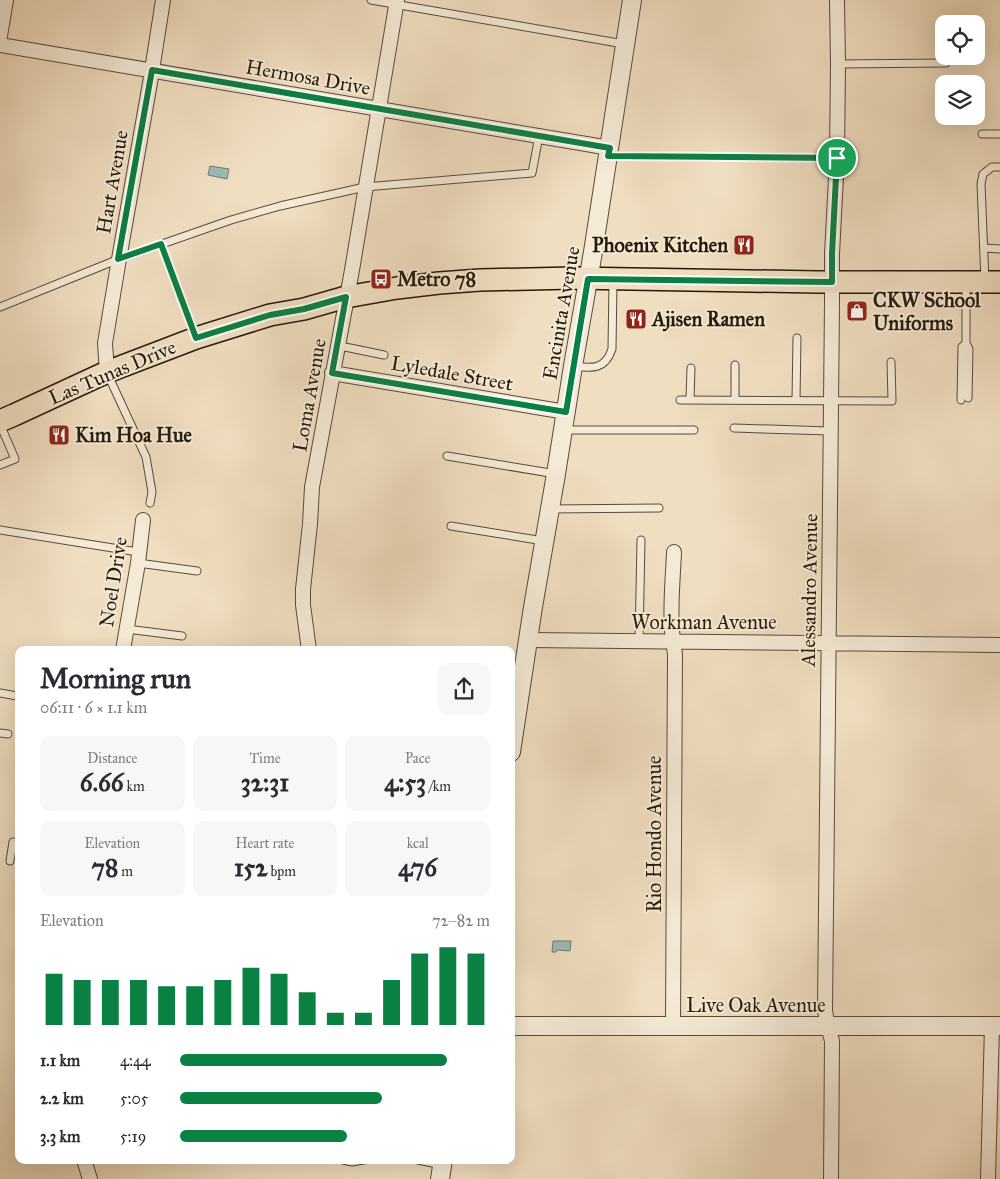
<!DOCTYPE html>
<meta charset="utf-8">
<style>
:root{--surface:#fff;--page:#f7f7f7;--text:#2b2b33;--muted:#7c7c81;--accent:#0b8043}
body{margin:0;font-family:"IM FELL Great Primer",serif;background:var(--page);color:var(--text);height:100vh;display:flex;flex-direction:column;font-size:19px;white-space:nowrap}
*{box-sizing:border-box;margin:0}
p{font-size:16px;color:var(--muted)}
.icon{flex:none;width:28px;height:28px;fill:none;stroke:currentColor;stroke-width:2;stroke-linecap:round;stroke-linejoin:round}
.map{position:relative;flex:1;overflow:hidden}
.side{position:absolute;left:15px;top:646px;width:500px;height:518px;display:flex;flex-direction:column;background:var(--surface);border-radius:10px;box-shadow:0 5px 20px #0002}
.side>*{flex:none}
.controls{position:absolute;left:935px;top:15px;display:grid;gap:10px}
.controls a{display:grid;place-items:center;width:50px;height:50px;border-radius:10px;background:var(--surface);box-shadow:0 5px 20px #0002;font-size:25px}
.pin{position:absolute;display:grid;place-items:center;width:42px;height:42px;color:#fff;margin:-21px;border:2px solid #fff;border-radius:50%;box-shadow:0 1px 5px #0007}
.round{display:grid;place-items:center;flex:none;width:52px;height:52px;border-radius:10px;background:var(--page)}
.summary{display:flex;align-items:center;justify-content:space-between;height:85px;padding:0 25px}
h1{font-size:28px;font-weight:700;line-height:38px}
.metrics{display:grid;grid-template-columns:repeat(3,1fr);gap:8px;height:85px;padding:5px 25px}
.metrics div{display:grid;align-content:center;border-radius:10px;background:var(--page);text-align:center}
.metrics b{font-size:25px;font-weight:700}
.metrics small{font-size:14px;font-weight:400}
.metrics p{font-size:14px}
.chart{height:140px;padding:10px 25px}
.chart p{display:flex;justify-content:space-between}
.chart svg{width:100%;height:90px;margin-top:5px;stroke:var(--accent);stroke-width:6}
ul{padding:0 25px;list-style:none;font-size:16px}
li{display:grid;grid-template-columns:80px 60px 1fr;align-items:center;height:38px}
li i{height:12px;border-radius:6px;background:var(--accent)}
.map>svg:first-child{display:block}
.water{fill:#9bbbb7;stroke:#6d7b72}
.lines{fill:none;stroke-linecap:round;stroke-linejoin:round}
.service-casing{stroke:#594b38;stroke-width:9}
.minor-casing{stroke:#594b38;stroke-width:16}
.tertiary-casing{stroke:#594b38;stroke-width:20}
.primary-casing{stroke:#271a0a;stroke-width:24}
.service{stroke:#f5ead6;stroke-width:7}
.minor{stroke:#f5ead6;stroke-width:14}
.tertiary{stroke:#f5ead6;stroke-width:18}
.primary{stroke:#f0dec0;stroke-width:21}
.route-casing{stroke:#fff;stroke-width:10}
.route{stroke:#0b8043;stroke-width:6}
.labels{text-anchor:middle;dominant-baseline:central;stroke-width:4;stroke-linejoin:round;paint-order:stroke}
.street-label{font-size:20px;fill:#271a0a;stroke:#f5ead6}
.poi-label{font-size:20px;font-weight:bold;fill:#271a0a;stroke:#f5ead6;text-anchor:start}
</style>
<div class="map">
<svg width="1000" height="1179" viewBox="0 0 1000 1179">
<rect width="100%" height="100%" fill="#f0dec0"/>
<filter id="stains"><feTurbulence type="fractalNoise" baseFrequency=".004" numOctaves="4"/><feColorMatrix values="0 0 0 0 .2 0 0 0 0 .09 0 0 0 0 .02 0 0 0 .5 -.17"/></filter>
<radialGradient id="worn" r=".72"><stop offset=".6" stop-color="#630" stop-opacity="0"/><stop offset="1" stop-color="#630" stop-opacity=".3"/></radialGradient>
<path class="water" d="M 210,166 L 229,169 L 227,179 L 208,175 Z
M 553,941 L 571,941 L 570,951 L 557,950 L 556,952 L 552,952 Z"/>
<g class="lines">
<g class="service-casing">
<path id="service" d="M 371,0 L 624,44
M 838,64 L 946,63
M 982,134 L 1000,134
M 609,156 L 837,158
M 161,244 L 195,335
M 984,248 L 1000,249
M 985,281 L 981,184 L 983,174 L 992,167 L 1000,167
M 0,307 L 119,259 L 231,220 L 280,206 L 365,187 L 532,173 L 539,136
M 966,343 L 969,349 L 968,398
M 338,346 L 350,348 L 384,355
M 735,365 L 735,399
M 573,366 C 590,368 605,371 612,349 L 613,281
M 108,375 L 146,457 L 152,492 L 150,503
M 680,400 L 892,401 L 891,362
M 690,400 L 691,368
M 796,400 L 797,338
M 961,400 L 962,347 L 966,343 L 966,285
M 0,424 L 15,459 L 0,465
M 734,428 L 830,431
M 564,430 L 694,430
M 447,456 L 556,474
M 550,509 L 659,508
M 451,526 L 544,541
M 0,530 L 138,552
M 138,563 L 197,571
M 127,629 L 182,636
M 639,642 L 641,540
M 0,693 L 17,696
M 0,733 L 8,734
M 10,861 L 13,842
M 343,1160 L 352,1162 L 364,1160
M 418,1160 L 442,1165"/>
</g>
<g class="minor-casing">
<path id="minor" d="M 0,36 L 6,0
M 0,45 L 610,148
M 107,372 L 105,343 L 119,259 L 150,83 L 163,0
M 332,373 L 566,412
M 528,640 L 1000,645
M 123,650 L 138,563 L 143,520
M 309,650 L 303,605 L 303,589 L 310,524 L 312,487 L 352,270 L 397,0
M 673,1026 L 675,655 C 674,647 673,639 672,631 C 670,605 673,578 674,552
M 84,1160 L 90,1179
M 831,1179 L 832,1041 L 828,1026 L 825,1011 L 832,303 L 832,254 L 837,158 L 838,64 L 837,0
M 988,1179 L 992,1026"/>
</g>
<g class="tertiary-casing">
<path id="tertiary" d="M 511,752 L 533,607 L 556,474 L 573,366 L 593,252 L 632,0
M 511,1026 L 1000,1026
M 440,1179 L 443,1160"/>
</g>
<g class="primary-casing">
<path id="primary" d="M 0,421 L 14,415 L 107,372 L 196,338 L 270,315 L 304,309 L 346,297 L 397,288 L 439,283 L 480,280 L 573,278 L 817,282 L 1000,282"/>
</g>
<use href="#service" class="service"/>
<use href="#minor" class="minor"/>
<use href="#tertiary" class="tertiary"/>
<use href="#primary" class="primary"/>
</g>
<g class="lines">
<g class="route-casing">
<path id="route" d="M 152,70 L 610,148 L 608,156 L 837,158 L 832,254 L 832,282 L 588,279 L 566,412 L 332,373 L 346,297 L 304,309 L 270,315 L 196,338 L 161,244 L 118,259 Z"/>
</g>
<use href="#route" class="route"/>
</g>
<defs>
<g id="restaurant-square" transform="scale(1.125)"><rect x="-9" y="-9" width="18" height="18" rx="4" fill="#8f2418" stroke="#f5ead6"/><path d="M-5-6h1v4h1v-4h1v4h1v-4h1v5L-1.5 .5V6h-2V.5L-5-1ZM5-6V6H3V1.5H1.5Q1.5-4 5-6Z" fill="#fff"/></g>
<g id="bus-square" transform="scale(1.125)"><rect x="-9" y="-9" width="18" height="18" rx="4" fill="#8f2418" stroke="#f5ead6"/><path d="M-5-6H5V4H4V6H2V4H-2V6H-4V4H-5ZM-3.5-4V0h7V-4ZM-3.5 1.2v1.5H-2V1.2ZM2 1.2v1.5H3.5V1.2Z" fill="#fff"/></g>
<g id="shop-square" transform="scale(1.125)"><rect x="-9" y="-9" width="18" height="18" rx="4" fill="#8f2418" stroke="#f5ead6"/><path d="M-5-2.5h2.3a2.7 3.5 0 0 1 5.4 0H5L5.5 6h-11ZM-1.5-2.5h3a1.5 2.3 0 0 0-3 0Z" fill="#fff"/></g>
</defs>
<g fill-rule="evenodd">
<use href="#restaurant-square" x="744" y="245"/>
<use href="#bus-square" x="381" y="279"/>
<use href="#shop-square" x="857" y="311"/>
<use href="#restaurant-square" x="636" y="319"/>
<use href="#restaurant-square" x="59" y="435"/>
</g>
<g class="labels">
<g class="street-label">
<text transform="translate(308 77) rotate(10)">Hermosa Drive</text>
<text transform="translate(112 182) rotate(-80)">Hart Avenue</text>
<text transform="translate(561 313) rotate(-80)">Encinita Avenue</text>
<text transform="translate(112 372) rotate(-23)">Las Tunas Drive</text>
<text transform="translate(452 373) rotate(10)">Lyledale Street</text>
<text transform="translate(309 395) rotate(-80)">Loma Avenue</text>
<text transform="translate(113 582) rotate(-81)">Noel Drive</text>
<text transform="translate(809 590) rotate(-89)">Alessandro Avenue</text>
<text x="704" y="622">Workman Avenue</text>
<text transform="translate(654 834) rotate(-90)">Rio Hondo Avenue</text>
<text x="756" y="1005">Live Oak Avenue</text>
</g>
<g class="poi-label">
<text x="728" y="245" text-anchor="end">Phoenix Kitchen</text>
<text x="397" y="279">Metro 78</text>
<text x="873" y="300">CKW School<tspan x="873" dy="23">Uniforms</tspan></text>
<text x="652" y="319">Ajisen Ramen</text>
<text x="75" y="435">Kim Hoa Hue</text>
</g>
</g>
<rect width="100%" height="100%" filter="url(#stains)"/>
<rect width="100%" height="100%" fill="url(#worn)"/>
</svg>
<div class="controls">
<a><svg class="icon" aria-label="locate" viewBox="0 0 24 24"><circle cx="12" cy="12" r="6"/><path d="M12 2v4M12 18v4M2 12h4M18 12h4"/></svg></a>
<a><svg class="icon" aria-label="layers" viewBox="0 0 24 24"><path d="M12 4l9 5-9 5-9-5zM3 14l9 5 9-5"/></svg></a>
</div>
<div class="pin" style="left:837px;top:158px;background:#1e9e55"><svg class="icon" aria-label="arrive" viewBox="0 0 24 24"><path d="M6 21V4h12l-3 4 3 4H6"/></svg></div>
<section class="side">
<div class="summary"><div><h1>Morning run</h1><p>06:11 · 6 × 1.1 km</p></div><a class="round"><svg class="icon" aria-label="share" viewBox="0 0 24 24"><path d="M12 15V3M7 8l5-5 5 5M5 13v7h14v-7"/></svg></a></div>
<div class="metrics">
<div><p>Distance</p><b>6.66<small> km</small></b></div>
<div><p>Time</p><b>32:31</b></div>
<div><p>Pace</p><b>4:53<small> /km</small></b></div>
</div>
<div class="metrics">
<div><p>Elevation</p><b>78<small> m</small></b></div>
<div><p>Heart rate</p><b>152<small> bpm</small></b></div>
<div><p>kcal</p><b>476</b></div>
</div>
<div class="chart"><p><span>Elevation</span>72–82 m</p>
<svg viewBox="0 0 160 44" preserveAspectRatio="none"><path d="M5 44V19M15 44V22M25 44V22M35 44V22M45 44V25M55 44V25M65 44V22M75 44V16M85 44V19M95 44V28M105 44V38M115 44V38M125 44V22M135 44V9M145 44V6M155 44V9"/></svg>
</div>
<ul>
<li><b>1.1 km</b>4:44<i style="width:86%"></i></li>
<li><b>2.2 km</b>5:05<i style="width:65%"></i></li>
<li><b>3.3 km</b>5:19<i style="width:54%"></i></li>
</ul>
</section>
</div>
